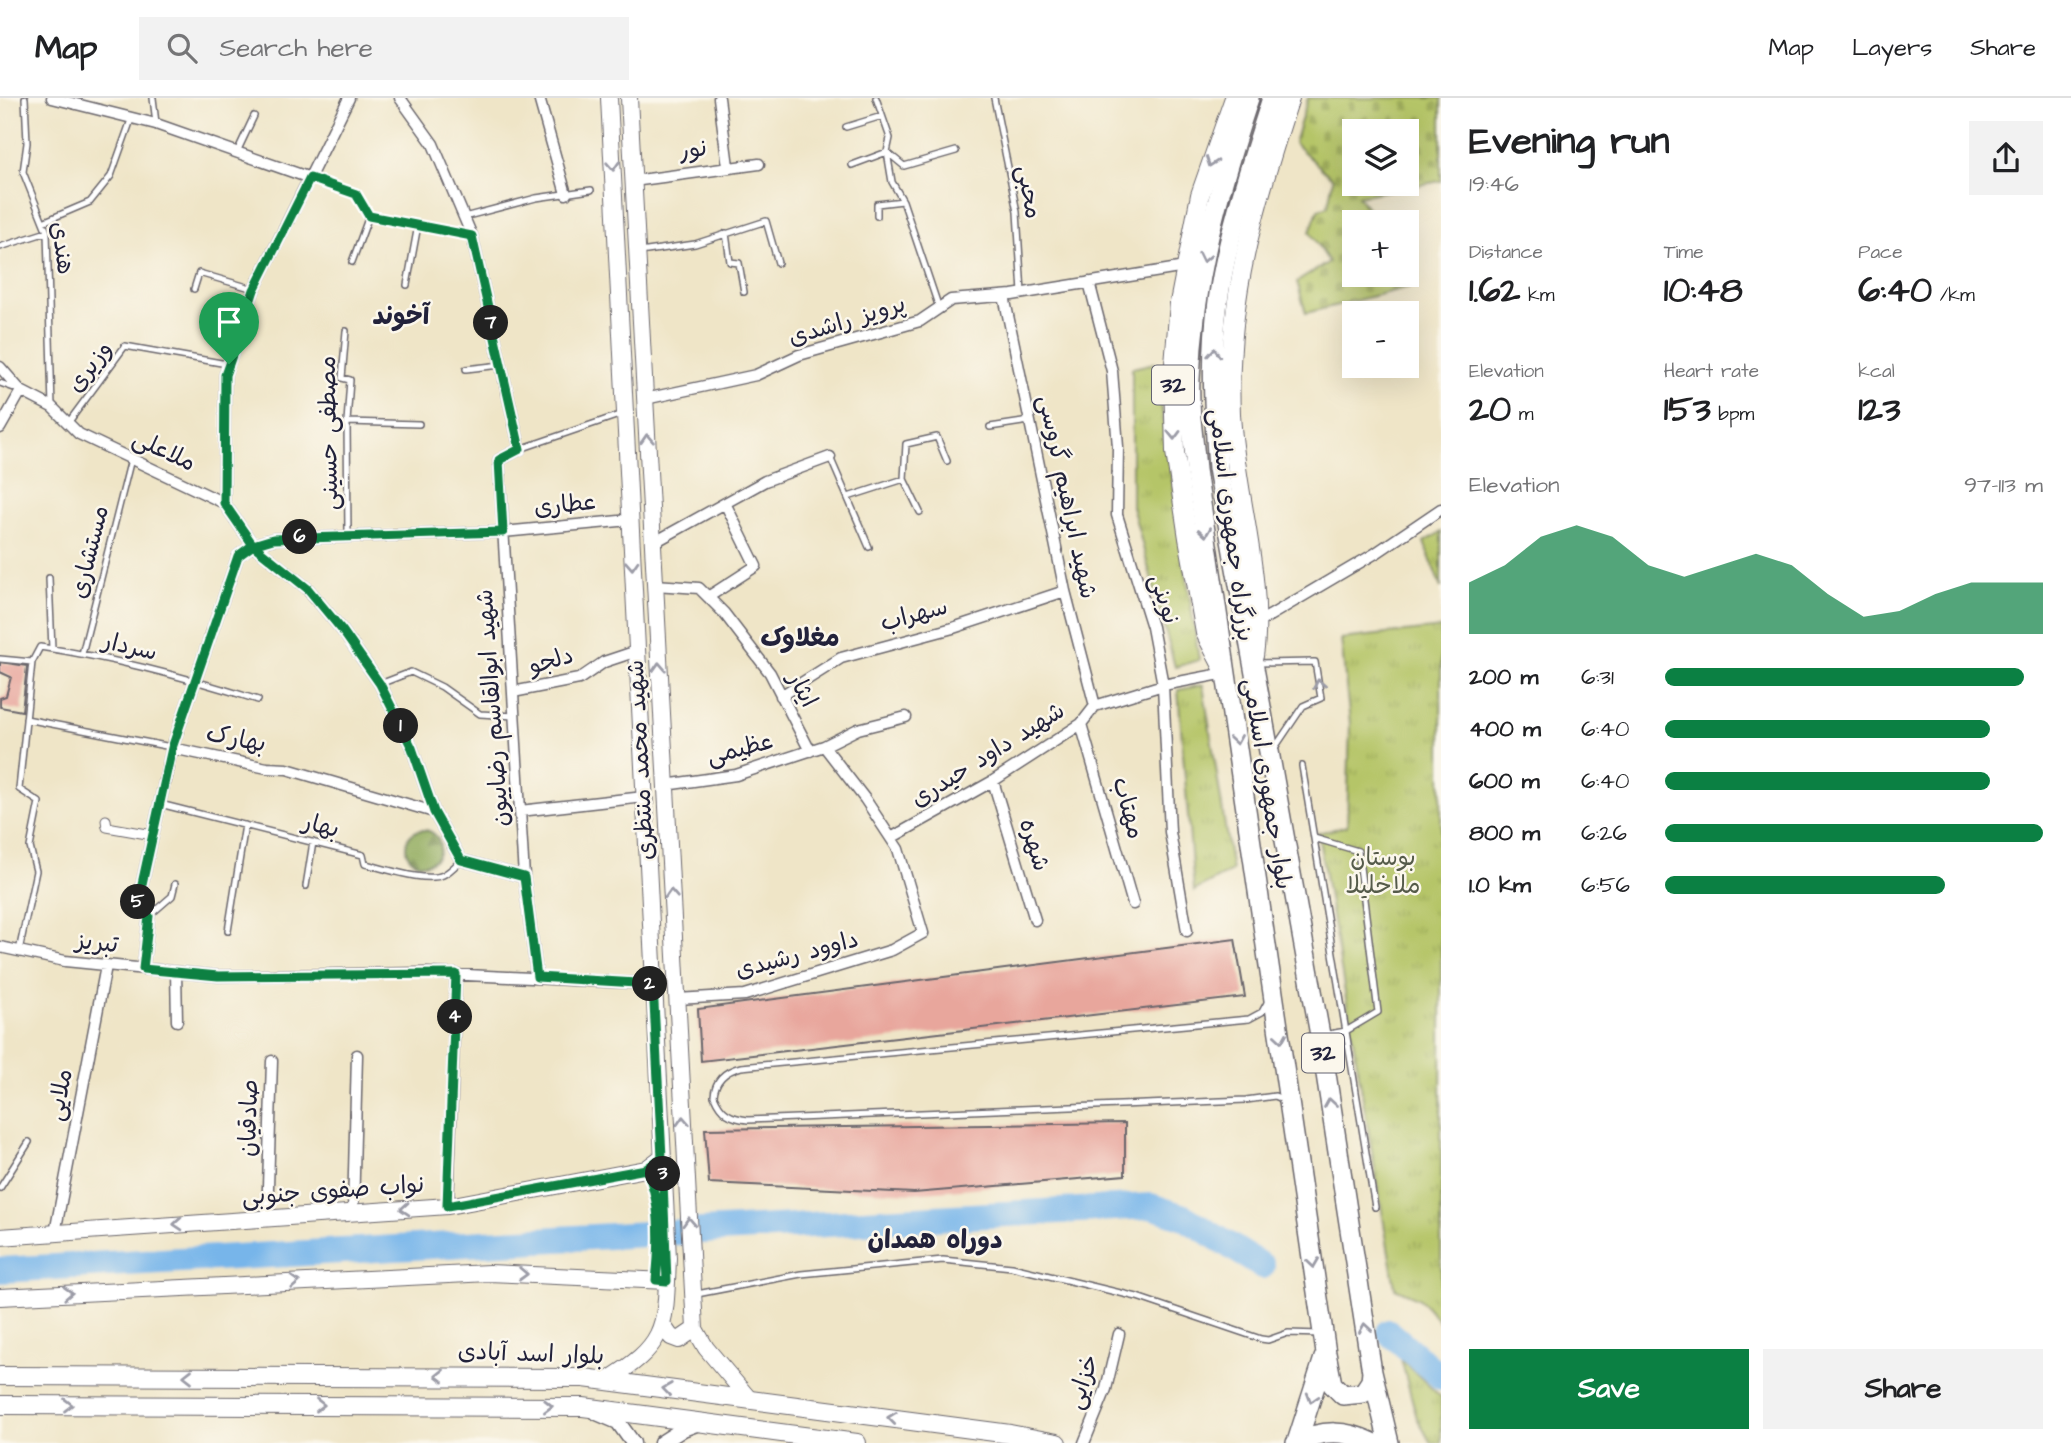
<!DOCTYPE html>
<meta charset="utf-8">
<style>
:root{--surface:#fff;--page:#f2f2f2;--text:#202124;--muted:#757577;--line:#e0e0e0;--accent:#0b8043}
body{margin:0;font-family:"Architects Daughter","Playpen Sans Arabic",sans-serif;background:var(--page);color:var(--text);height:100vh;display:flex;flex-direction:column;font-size:26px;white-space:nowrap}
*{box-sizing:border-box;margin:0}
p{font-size:23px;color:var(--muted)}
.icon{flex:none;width:38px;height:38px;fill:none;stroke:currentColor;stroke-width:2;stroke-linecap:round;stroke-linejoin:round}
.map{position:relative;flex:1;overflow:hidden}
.sheet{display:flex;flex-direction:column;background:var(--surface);width:630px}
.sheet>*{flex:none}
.buttons{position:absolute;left:1342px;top:21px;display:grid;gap:14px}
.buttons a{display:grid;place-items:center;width:77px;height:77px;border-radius:0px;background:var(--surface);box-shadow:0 7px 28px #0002;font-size:35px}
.pin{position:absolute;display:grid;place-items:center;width:60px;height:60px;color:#fff;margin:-72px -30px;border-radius:50% 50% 50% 0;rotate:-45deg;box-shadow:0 0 7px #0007}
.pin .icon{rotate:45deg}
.km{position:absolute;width:35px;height:35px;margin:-18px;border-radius:50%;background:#222;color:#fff;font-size:19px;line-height:35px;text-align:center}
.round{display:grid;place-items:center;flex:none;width:74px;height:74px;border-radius:0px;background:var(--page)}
.headline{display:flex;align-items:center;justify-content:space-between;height:119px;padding:0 28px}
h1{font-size:38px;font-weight:700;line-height:52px}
.figures{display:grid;grid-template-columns:repeat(3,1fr);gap:10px;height:119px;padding:7px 28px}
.figures div{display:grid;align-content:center}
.figures b{font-size:35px;font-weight:700}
.figures small{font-size:19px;font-weight:400}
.figures p{font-size:19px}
.chart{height:196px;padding:14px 28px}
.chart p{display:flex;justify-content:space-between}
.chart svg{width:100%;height:126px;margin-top:7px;fill:var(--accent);opacity:.7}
.primary-button{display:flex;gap:14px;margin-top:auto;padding:14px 28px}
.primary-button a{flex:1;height:80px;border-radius:0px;background:var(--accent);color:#fff;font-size:28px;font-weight:700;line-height:80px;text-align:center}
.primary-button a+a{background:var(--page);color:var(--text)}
ul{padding:0 28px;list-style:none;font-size:23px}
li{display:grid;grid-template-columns:112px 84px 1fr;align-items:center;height:52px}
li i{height:18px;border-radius:9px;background:var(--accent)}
header{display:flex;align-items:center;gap:42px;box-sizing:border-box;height:98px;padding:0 35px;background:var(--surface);border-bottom:2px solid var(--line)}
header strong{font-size:33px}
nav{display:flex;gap:38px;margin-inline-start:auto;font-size:24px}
.search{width:490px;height:63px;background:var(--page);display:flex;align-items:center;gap:18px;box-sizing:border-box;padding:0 24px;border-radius:0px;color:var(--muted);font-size:26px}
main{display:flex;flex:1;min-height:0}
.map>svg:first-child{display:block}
.forest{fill:url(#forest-firs);stroke:#59664c;stroke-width:2}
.cemetery{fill:url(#cemetery-stones);stroke:#6c7451;stroke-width:2;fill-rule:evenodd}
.park{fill:url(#park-tufts);stroke:#6c7451;stroke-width:2}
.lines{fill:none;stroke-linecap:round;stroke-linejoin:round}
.river{stroke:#77b5ea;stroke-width:26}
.building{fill:#e8a69c}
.service-casing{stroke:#6a666c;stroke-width:8}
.pedestrian-casing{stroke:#6a666c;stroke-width:11}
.minor-casing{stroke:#6a666c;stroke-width:13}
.tertiary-casing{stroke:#6a666c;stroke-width:17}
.secondary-casing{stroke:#6a666c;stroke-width:18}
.primary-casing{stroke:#6a666c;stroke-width:20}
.trunk-casing{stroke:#6a666c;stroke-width:22}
.service{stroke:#fff;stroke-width:5}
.pedestrian{stroke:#fff;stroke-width:9}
.minor{stroke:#fff;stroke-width:10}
.tertiary{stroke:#fff;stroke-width:14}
.secondary{stroke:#fff;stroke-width:16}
.primary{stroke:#fff;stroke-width:18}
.trunk{stroke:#fff;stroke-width:19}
.oneway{stroke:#9c9ca7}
.route-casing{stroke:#fff;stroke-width:14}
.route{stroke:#0b8043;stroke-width:9}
.labels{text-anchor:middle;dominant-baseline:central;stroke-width:5;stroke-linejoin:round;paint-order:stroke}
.shield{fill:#fbf7ec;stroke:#636270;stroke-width:2}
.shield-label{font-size:23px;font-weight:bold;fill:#22223b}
.street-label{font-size:24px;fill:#22223b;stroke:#fbf7ec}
.park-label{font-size:24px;fill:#555b4a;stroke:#fbf7ec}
.neighbourhood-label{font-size:26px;font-weight:bold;fill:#22223b;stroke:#fbf7ec}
</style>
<header>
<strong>Map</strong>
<div class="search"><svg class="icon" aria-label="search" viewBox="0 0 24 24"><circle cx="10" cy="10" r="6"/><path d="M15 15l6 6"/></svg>Search here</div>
<nav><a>Map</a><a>Layers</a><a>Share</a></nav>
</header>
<main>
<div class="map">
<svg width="1441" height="1345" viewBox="0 0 1441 1345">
<defs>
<pattern id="forest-firs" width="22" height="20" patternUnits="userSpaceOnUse" patternTransform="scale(1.75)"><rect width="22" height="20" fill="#90aa5c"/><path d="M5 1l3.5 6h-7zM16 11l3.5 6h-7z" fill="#758a4d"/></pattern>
<pattern id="cemetery-stones" width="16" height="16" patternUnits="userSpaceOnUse" patternTransform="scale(1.75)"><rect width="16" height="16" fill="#b5c567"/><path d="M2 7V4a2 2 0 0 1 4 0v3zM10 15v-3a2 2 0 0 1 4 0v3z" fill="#9ba95a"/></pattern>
<pattern id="park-tufts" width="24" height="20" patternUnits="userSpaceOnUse" patternTransform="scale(1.75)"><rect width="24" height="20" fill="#b5c567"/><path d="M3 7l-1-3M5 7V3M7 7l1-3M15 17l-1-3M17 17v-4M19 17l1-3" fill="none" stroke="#9ba95a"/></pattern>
</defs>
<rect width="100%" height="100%" fill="#fbf7ec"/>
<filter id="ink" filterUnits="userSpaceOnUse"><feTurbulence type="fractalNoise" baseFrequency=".0143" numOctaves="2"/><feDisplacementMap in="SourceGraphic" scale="14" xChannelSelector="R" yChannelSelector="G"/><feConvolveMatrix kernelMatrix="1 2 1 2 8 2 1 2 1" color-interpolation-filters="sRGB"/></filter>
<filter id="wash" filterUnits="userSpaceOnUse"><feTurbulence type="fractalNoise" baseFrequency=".00686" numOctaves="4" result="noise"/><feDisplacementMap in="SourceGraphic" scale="28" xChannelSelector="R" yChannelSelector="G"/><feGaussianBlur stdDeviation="1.57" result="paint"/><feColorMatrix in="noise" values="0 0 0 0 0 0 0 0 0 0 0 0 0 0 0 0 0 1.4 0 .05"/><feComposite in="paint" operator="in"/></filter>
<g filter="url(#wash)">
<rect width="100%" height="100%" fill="#efe5c7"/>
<path class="forest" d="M406 749a17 17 0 1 1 34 0a17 17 0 1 1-34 0Z"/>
<path class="cemetery" d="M 1308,0 L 1441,0 L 1441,83 L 1358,98 L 1378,124 L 1354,124 L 1354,177 L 1407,177 L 1407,162 L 1418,176 L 1409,189 L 1306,215 L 1297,184 L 1329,164 L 1310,134 L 1318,112 L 1328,108 L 1333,81 L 1294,45 ZM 1354,33 L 1407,33 L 1407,86 L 1354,86 Z"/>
<path class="park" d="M 1155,265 L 1199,562 L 1175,569 L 1132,408 L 1132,270 Z
M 1441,434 L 1441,490 L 1424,444 Z
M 1441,530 L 1441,1225 L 1420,1201 L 1395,1190 L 1318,735 L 1347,728 L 1350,626 L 1341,541 Z
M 1203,587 L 1232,773 L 1194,793 L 1178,592 Z
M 1401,1261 L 1441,1299 L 1441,1345 L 1431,1345 L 1417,1320 Z"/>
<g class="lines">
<path class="river" d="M 0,1172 L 1151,1108 L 1184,1119 L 1262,1168
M 1389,1234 L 1441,1279"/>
</g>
<g id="blocks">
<path class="building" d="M 0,564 L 27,568 L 22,613 L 0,609 L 0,600 L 6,598 L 11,579 L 0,574 Z
M 1235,841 L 1245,899 L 701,963 L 698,911 Z
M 1125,1025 L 1125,1077 L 914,1095 L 709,1085 L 705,1031 Z"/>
</g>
</g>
<g filter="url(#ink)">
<use href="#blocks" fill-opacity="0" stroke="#6a666c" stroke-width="2"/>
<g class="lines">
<g class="service-casing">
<path id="service" d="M 25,0 L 27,45 L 23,74 L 47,134 L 52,309
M 153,0 L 156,25
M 876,0 L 890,40 L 887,54 L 892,84 L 903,103 L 939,210
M 994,0 L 1017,114 L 1022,195
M 846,29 L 882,18
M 237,54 L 254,18
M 852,67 L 887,54 L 904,68 L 956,53
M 310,80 L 356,96 L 369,118 L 472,138
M 877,118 L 877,106 L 903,103
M 464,119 L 536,100 L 591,92
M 43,124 L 90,104 L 111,78 L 132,19
M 726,135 L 730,164 L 739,165 L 744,194
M 0,149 L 47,134
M 640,154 L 695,146 L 766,123 L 778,165
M 352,164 L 369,118
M 407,187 L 418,127
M 194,191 L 199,175 L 254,191
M 346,233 L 342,280 L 350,282 L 347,324 L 348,436
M 466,271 L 501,267
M 0,285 L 17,291
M 347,324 L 419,326
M 68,325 L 125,248 L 227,266
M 990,329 L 1029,323
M 520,351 L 622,316
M 830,359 L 869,449
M 904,381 L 906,346 L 937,339 L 947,363
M 848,399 L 904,381 L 920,414
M 49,480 L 52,551
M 82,556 L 131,361
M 0,561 L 32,564
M 1258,565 L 1315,564 L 1321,600 L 1303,608 L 1274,651
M 380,586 L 411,574 L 442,589 L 480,616 L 515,618
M 26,621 L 171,649
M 1302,668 L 1375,1109
M 160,706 L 363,757 L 365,766 C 384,770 426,785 443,777 C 450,774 456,767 461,762
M 1314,740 L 1358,753 L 1378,914 L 1346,933 L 1323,937
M 306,788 L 313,744
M 149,818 L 172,798 L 175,786
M 228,833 L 245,727
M 19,853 L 36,773 L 30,749 L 39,704 L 19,691 L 32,564 L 40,549 C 114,560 186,579 258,602
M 1268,903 L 1262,914 L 1249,921 L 741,969 C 725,973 715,982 714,998 C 721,1015 730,1020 748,1022 L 1246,1002 L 1275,998 L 1282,1001
M 0,1090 L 29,1044
M 697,1196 L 801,1176 L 943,1162 L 1012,1169 L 1137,1199 L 1261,1241 L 1268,1242 L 1288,1235 L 1320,1236"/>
</g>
<g class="pedestrian-casing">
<path id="pedestrian" d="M 106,722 L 107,729 L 153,737"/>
</g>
<g class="minor-casing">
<path id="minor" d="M 52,0 L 156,26 L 310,80
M 400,0 L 433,46 L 472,138 L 520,351 L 499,362 L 524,779 L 537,879
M 539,0 L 566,96
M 719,0 L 728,68
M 633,83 L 759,66
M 1089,184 L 1112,273 L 1118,349 L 1117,417 L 1152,529 L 1163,587 L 1170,734 L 1187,833
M 1004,198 L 1065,493 L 1095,608
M 0,269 L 21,293 L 52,309 L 79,336 L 224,405 L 253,447 L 308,491 L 342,532 L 380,586 L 412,650 L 434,714 L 461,762 L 524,779
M 645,301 L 756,277 L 799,257 L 920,223 L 951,202 L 1012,197 L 1185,169
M 0,330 L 21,293
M 224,405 L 225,277 L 254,192 L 349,0
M 653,445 L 765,383 L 830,359
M 655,487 L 699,490 L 724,515 L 770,575 L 810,653
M 708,499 L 756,468 L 725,405
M 1259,524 L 1376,455 L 1441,411
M 513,594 L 579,581 L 604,564 L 637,553
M 781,598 L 841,560 L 953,530 L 1065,493
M 1081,626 L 1133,806
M 172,650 L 267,670 L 287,671 L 434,714
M 993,683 L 1035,822
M 665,687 L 736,677 L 824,648 L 858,631 L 906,619
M 520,713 L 644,699
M 891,740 L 993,683 L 1081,626 L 1095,608 L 1163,587 L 1226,575
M 0,849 L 65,863 L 218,878 L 426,875 L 653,886
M 143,871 L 149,818 L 138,804 L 172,650 L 238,458 L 253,447 L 273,441 L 503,434 L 630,422
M 176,874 L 177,923
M 677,901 L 745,897 L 892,852 L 923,835 L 898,751 L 865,701 L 824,648
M 448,1108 L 456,876
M 353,1114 L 357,957
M 267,1120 L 272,963
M 55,1135 L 106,868
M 1084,1345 L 1106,1291 L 1119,1236"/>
</g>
<g class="tertiary-casing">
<path id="tertiary" d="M 597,1315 L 618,1324 L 633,1345
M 661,1345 L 683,1331 L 699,1325"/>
</g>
<g class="secondary-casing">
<path id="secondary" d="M 629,0 L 695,1231 L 706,1250 L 750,1302
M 0,1139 L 448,1108 L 646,1071 L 662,1059
M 0,1199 L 489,1175 L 667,1183
M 664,1229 L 671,1239 L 679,1242 L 695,1231
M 606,1283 C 669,1245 665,1228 668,1160 L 609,0"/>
</g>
<g class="primary-casing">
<path id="primary" d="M 1254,558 C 1265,482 1235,395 1231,316 C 1226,202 1255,107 1290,0
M 1223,570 L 1205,535 L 1188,440 L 1175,354 L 1173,278 L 1179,205 L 1200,97 L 1234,0
M 0,1278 L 584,1280 L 1010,1336 L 1057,1345
M 0,1307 L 583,1309 L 857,1345"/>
</g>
<g class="trunk-casing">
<path id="trunk" d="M 1249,0 C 1217,97 1194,178 1190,281 C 1188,311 1194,342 1196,372 L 1326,1255 L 1332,1286 L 1343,1297 L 1363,1295 L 1371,1283 L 1372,1274
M 1272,0 C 1251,67 1228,134 1218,203 C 1210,259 1214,314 1218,370 L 1320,937 L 1372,1274 L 1389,1345
M 1297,1344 L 1324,1260
M 1296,1345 C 1322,1331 1346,1332 1373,1345"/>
</g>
<use href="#service" class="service"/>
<use href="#pedestrian" class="pedestrian"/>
<use href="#minor" class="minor"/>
<use href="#tertiary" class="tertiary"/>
<use href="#secondary" class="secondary"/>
<use href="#primary" class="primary"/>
<use href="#trunk" class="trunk"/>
</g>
<defs><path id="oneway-chevron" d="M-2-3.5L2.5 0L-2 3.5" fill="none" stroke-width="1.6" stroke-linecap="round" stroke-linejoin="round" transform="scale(1.75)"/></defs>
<g class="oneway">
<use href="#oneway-chevron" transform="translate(1211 64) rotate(109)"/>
<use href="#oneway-chevron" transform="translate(613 68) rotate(87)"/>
<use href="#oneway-chevron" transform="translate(1204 160) rotate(102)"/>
<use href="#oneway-chevron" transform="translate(1214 255) rotate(-86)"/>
<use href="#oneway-chevron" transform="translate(1174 337) rotate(89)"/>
<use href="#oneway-chevron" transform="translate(647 341) rotate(-93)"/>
<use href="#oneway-chevron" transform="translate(1205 434) rotate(82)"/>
<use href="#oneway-chevron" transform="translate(632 467) rotate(87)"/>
<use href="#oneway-chevron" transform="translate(659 569) rotate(-93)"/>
<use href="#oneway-chevron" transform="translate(1319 586) rotate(-100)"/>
<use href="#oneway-chevron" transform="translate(1236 642) rotate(81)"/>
<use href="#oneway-chevron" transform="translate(671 796) rotate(-93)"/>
<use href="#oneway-chevron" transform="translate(1281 940) rotate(81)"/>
<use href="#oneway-chevron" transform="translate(1330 1005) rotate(-99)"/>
<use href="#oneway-chevron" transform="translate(683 1023) rotate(-93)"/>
<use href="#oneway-chevron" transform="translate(405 1111) rotate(176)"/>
<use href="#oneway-chevron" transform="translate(689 1124) rotate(-93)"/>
<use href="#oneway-chevron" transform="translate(178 1126) rotate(176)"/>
<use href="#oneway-chevron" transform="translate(1313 1165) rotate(82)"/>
<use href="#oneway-chevron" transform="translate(523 1176) rotate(2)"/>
<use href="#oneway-chevron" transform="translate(295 1184) rotate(-3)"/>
<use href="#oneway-chevron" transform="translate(68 1195) rotate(-3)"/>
<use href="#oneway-chevron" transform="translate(1365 1230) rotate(-99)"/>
<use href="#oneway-chevron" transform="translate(188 1278) rotate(-180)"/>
<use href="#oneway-chevron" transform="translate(440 1278) rotate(180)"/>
<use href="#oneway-chevron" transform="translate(667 1291) rotate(-172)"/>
<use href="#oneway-chevron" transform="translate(1312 1300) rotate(107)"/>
<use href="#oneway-chevron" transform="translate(68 1307)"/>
<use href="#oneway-chevron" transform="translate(320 1307)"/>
<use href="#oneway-chevron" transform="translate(548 1308) rotate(1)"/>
<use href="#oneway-chevron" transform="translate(892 1320) rotate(-173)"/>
</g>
</g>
<g class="lines" filter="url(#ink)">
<g class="route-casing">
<path id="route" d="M 229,266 L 225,277 L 224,405 L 253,447 L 308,491 L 342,532 L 380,586 L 412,650 L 434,714 L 461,762 L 524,779 L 537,879 L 653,886 L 662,1059 L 646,1071 C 661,1102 660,1148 656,1182 L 667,1183 L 662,1059 L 646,1071 L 447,1108 L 456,876 L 218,878 L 143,871 L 149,818 L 138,804 L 172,650 L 238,458 L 253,447 L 273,441 L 503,434 L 499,362 L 520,351 L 472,138 L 369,118 L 356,96 L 310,80 L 254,192 L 229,266"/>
</g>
<use href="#route" class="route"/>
</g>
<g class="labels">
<g class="shield">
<rect x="1152" y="267.5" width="42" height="39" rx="5"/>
<rect x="1302" y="935.5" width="42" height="39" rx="5"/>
</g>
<g class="shield-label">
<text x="1173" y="287">32</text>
<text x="1323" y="955">32</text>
</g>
<g class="street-label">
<text transform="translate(693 52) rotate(-9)">نور</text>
<text transform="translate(1029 94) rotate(80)">محبی</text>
<text transform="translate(62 150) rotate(82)">هندی</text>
<text transform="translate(847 223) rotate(-17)">پرویز راشدی</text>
<text transform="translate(90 269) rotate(-52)">وزیری</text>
<text transform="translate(329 335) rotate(-91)">مصطفی حسینی</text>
<text transform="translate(164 353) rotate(25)">ملاعلی</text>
<text transform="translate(1067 399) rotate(78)">شهید ابراهیم گروسی</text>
<text transform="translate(565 407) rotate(-6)">عطاری</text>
<text transform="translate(1231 427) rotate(83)">بزرگراه جمهوری اسلامی</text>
<text transform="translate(90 454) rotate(-76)">مستشاری</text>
<text transform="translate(1164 501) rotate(73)">نوینی</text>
<text transform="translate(914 517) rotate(-15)">سهراب</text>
<text transform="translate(130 549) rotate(13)">سردار</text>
<text transform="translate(551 563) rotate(-16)">دلجو</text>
<text transform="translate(802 592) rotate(62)">ایثار</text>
<text transform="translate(493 610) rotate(-94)">شهید ابوالقاسم رضاییون</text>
<text transform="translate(236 641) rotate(11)">بهارک</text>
<text transform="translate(740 651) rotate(-14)">عظیمی</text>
<text transform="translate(988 657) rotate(-32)">شهید داود حیدری</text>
<text transform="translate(641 662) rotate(-93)">شهید محمد منتظری</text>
<text transform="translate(1267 686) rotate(81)">بلوار جمهوری اسلامی</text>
<text transform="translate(1128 710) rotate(75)">مهتاب</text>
<text transform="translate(321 728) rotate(14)">بهار</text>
<text transform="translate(1034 747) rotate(73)">شهره</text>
<text transform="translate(97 845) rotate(6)">تبریز</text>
<text transform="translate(797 857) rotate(-15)">داوود رشیدی</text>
<text transform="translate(60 997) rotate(-79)">ملایی</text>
<text transform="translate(249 1020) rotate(-88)">صادقیان</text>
<text transform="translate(333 1093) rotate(-4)">نواب صفوی جنوبی</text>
<text transform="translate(531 1256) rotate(2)">بلوار اسد آبادی</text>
<text transform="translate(1083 1284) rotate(-72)">خزایی</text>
</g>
<g class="park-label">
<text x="1383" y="760">بوستان<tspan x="1383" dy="28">ملاخلیلا</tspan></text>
</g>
<g class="neighbourhood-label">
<text x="401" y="218">آخوند</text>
<text x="800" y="540">مغلاوک</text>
<text x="935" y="1142">دوراه همدان</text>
</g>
</g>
</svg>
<div class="buttons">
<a><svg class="icon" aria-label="layers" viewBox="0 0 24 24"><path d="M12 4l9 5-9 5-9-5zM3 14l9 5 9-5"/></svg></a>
<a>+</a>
<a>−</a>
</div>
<div class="pin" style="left:229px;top:266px;background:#1e9e55"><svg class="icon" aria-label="arrive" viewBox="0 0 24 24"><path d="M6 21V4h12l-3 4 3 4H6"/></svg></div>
<b class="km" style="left:401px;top:628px">1</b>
<b class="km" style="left:650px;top:886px">2</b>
<b class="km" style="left:663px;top:1076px">3</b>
<b class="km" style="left:455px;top:919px">4</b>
<b class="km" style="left:138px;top:804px">5</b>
<b class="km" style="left:300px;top:439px">6</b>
<b class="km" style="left:491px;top:225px">7</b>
</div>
<section class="sheet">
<div class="headline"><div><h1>Evening run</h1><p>19:46</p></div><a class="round"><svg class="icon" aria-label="share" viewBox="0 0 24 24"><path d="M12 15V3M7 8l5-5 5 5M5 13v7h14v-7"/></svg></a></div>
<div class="figures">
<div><p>Distance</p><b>1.62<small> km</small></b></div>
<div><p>Time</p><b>10:48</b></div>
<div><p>Pace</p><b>6:40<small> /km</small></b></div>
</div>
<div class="figures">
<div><p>Elevation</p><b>20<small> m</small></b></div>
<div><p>Heart rate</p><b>153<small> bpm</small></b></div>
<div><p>kcal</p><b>123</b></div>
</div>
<div class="chart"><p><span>Elevation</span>97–113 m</p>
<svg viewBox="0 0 160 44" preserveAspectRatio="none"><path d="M0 44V26L10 20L20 10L30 6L40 10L50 20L60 24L70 20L80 16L90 20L100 30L110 38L120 36L130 30L140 26L150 26L160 26V44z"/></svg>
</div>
<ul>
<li><b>200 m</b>6:31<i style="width:95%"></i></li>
<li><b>400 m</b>6:40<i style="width:86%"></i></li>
<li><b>600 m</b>6:40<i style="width:86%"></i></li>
<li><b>800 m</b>6:26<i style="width:100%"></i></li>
<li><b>1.0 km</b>6:56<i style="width:74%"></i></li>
</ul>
<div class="primary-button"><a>Save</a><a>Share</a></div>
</section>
</main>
